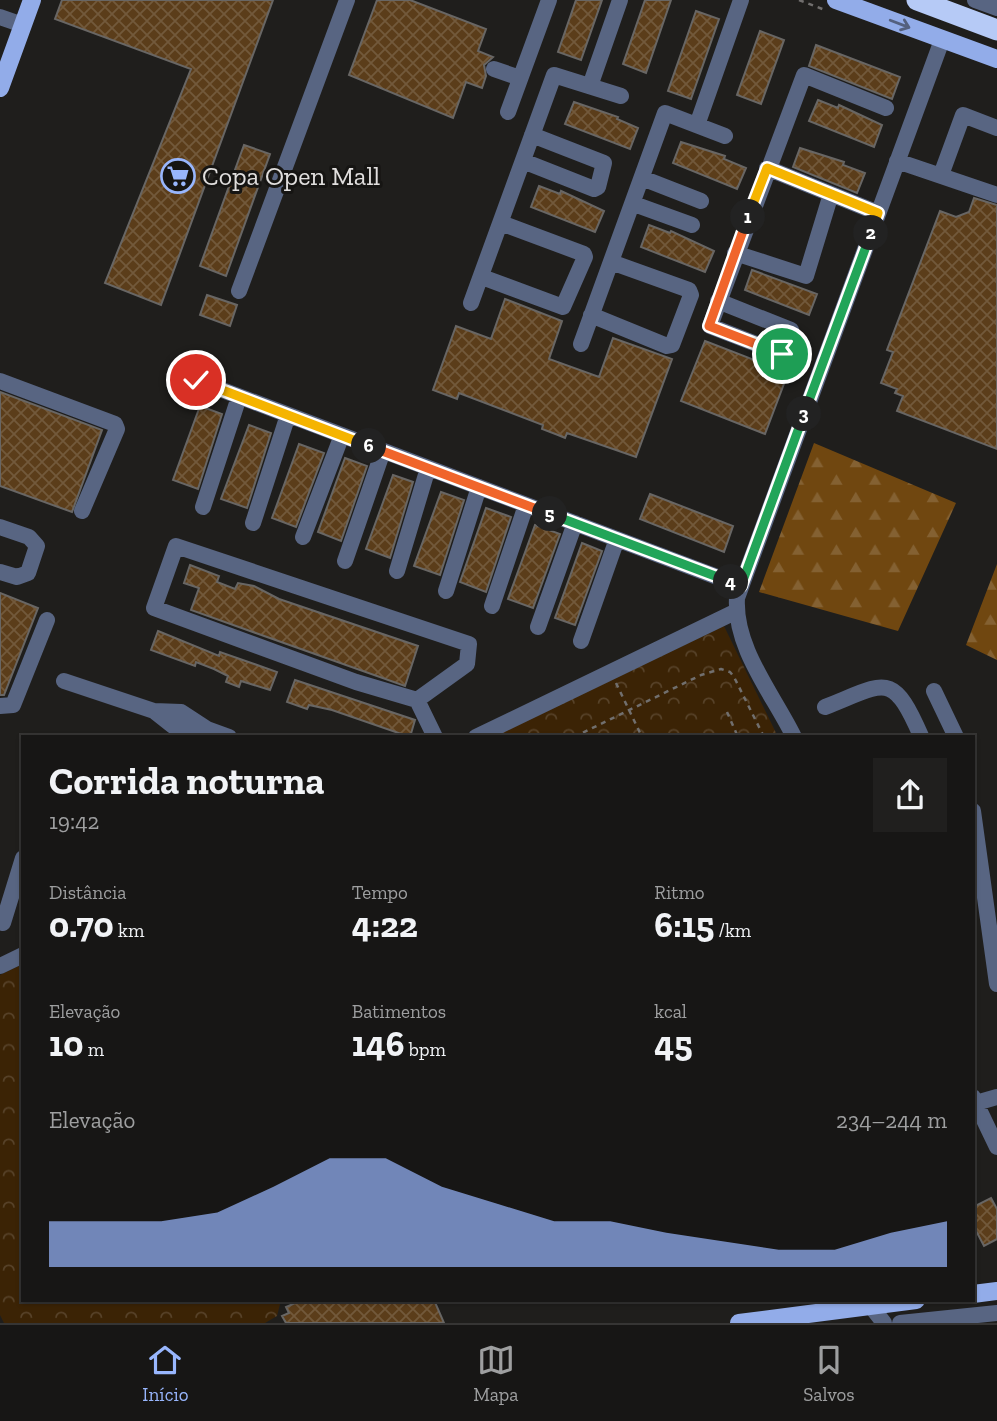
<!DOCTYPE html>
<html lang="pt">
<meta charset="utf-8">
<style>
:root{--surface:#171615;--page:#201f1e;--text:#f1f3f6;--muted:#9e9fa0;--line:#363534;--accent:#98b6fd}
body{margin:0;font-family:"Zilla Slab",serif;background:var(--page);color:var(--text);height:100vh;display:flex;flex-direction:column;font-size:26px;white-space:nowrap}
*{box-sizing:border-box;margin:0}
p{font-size:23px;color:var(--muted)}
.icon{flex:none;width:38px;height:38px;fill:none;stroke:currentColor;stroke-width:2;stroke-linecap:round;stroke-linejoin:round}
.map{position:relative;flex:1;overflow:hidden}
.sheet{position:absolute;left:21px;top:735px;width:954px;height:567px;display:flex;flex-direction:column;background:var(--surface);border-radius:0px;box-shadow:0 2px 5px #0004,0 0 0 2px var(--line)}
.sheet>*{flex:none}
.pin{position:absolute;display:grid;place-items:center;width:60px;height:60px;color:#fff;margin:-30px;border:4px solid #fff;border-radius:50%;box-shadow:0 2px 7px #0007}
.km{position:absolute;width:35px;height:35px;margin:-18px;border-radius:50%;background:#222;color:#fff;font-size:19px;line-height:35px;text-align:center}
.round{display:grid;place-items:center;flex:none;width:74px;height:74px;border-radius:0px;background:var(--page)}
.summary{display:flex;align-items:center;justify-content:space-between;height:119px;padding:0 28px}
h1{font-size:38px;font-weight:800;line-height:52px}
.figures{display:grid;grid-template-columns:repeat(3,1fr);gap:10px;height:119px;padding:7px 28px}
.figures div{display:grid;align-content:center}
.figures b{font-size:35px;font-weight:800}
.figures small{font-size:19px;font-weight:400}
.figures p{font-size:19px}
.chart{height:196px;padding:14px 28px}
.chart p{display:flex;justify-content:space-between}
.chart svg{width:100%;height:126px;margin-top:7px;fill:var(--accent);opacity:.7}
.tab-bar{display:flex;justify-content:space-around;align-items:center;height:98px;border-top:2px solid var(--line);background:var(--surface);font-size:19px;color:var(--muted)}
.tab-bar a{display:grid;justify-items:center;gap:4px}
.tab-bar .selected{color:var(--accent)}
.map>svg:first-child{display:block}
.forest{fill:url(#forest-firs)}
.park{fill:url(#park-crowns)}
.building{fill:url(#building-cross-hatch);stroke:#686664;stroke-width:2}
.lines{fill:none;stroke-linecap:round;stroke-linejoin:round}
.path{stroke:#716f6e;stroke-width:2.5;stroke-dasharray:5 5;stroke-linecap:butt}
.minor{stroke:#586582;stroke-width:16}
.major{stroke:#92ace9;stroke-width:18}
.highway{stroke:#b6caf6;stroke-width:21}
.oneway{stroke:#54607e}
.split-1-casing{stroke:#fff;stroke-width:14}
.split-2-casing{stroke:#fff;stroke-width:14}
.split-3-casing{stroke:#fff;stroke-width:14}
.split-4-casing{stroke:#fff;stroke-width:14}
.split-5-casing{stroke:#fff;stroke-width:14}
.split-6-casing{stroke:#fff;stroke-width:14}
.split-7-casing{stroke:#fff;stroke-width:14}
.split-1{stroke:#f0652b;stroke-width:9}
.split-2{stroke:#f5b400;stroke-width:9}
.split-3{stroke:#22a559;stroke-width:9}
.split-4{stroke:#22a559;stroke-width:9}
.split-5{stroke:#22a559;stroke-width:9}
.split-6{stroke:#f0652b;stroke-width:9}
.split-7{stroke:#f5b400;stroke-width:9}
.labels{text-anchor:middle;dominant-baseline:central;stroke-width:6;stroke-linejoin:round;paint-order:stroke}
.poi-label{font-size:26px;fill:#e1dfde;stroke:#161513;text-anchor:start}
</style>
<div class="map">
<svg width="997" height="1323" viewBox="0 0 997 1323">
<defs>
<pattern id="forest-firs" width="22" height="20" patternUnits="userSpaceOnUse" patternTransform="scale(1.75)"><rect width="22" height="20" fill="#704710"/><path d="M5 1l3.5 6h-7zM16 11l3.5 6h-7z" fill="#846132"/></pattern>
<pattern id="park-crowns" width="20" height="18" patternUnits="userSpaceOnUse" patternTransform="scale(1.75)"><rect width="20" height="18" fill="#3b2305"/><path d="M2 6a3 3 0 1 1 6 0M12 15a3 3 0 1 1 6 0" fill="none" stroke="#574229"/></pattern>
<pattern id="building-cross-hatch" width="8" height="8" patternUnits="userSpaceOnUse" patternTransform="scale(1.75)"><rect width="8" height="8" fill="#5b3d1a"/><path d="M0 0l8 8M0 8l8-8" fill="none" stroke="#72593b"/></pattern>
</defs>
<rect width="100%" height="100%" fill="#1f1e1c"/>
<path class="forest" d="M 814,443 L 956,503 L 898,631 L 759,592 Z
M 997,564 L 997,660 L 966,645 Z"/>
<path class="park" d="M 724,626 L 778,737 L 493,737 Z
M 23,964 L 23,1300 L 281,1300 L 277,1316 L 265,1323 L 4,1323 L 0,1315 L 0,975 Z"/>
<path class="building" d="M 62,0 L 273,0 L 161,305 L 105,283 L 191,69 L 55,19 Z
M 377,0 L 410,0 L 486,29 L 478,51 L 493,57 L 484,65 L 486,76 L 482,88 L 466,82 L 453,118 L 349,75 Z
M 576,0 L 602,0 L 581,60 L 558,52 Z
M 645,0 L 671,0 L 646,73 L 623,64 Z
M 696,11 L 719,19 L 691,99 L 668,91 Z
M 760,31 L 784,40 L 761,104 L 737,95 Z
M 816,45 L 900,77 L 892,99 L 809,66 Z
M 818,100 L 838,108 L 839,105 L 882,125 L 874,147 L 809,121 Z
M 574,102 L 618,117 L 617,119 L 638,128 L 630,149 L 565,124 Z
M 681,142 L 725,156 L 724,159 L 746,168 L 737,189 L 673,163 Z
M 244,145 L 270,154 L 226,276 L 200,266 Z
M 800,148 L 844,162 L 843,165 L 865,173 L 857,193 L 793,167 Z
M 539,186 L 560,194 L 561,191 L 604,211 L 595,232 L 531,207 Z
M 974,198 L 997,205 L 997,449 L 897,411 L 903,396 L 895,393 L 897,389 L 881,383 L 893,352 L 887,350 L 940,211 L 956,217 L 969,212 Z
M 649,225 L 670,233 L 671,231 L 714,251 L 705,272 L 641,247 Z
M 752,270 L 817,294 L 809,315 L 745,290 Z
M 207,295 L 237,305 L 230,326 L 200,315 Z
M 505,299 L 562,321 L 549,359 L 599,377 L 613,338 L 672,359 L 636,457 L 567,433 L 565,438 L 558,435 L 542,429 L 543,425 L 459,393 L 457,399 L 433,390 L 456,326 L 491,339 Z
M 705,341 L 788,373 L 765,434 L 681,401 Z
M 0,392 L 102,430 L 72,512 L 0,486 Z
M 200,406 L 222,414 L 198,489 L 173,480 Z
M 249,425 L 271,433 L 247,508 L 221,499 Z
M 299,444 L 324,453 L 296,527 L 272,518 Z
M 345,458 L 367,466 L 341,541 L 318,532 Z
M 393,475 L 413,482 L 390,558 L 366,549 Z
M 441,492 L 464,500 L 440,575 L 414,566 Z
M 650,494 L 733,526 L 724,552 L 640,519 Z
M 486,508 L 511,517 L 486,592 L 460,582 Z
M 535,525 L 560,534 L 533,608 L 508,599 Z
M 582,543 L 602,551 L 575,625 L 555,618 Z
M 190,565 L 219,576 L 217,582 L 235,589 L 238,583 L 254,586 L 279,599 L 418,646 L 405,686 L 191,610 L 199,588 L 184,583 Z
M 0,593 L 38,608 L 4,695 L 0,695 Z
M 158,631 L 219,656 L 220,652 L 277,672 L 270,690 L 241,681 L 239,687 L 226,682 L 228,676 L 214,669 L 196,662 L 195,666 L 151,650 Z
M 295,680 L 415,720 L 410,737 L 332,710 L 309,705 L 307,709 L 287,702 Z
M 991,1198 L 997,1209 L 997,1239 L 984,1246 L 973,1225 L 973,1207 Z
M 302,1300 L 434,1300 L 444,1323 L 286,1323 L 282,1316 L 289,1313 L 286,1307 Z"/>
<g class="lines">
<path class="path" d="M 799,0 L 825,10
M 616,683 L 642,737
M 727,712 L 738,737
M 574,737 L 701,675 L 721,669 L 730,672 L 734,677 L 764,737"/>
<path class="minor" d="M 975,0 L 997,8
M 0,17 L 23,25
M 494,69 L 520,78
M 590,86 L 620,0
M 508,112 L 549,0
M 697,125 L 741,0
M 523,161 L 594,189 L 598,187 L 604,163 L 532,135
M 897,161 L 997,195
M 767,168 L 878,213
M 941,175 L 963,115 L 997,128
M 642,178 L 701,201
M 634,204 L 692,225
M 735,253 L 806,276 L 831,194
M 482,277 L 563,307 L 585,257 L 584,254 L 501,223
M 239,291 L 347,0
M 718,301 L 791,330
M 471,303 L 554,75 L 621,96
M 591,315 L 667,346 L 672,345 L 691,295 L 689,290 L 611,262
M 581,344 L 665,113 L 725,136
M 782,354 L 710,326 L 804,75 L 886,108
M 196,380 L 741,586
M 0,381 L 115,424 L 117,429 L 82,511
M 203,507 L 239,397
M 253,523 L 288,415
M 0,527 L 29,537 L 37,546 L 28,573 L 17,577 L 0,572
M 303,537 L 342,435
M 345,561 L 383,451
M 397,571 L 428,468
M 446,591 L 479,487
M 492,606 L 526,505
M 538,627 L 575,523
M 581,641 L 617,539
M 64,681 L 154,711 L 173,726 L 207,729 L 229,737
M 934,691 L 956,737
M 417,700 L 467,664 L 469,644 L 176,546 L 154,608 L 356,682 L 417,700 L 435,737
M 0,706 L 13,705 L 47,620
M 825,707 C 886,683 892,670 921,736
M 154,711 L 181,712 L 207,729
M 476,737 L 737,611
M 794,737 C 773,694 734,648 737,598 L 942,40
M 973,811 L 997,984
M 3,923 L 23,858
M 0,966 L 23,955
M 973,1097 L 997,1147
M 976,1103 L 997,1097
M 870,1305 L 884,1323
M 900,1323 L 997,1313"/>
<path class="major" d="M 836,0 L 997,59
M 0,88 L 32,0
M 973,1294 L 997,1291
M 739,1323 L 916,1300"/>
<path class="highway" d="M 917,0 L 997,30"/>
</g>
<defs><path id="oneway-shaft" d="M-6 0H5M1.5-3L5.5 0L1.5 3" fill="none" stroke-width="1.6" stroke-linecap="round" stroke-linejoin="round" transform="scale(1.75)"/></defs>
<use class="oneway" href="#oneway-shaft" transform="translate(900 24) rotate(21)"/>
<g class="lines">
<g class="split-1-casing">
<path id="split-1" d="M 748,217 L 709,326 L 782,354"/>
</g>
<g class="split-2-casing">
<path id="split-2" d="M 748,217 L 767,168 L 878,213 L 871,233"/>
</g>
<g class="split-3-casing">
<path id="split-3" d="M 804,414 L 871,233"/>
</g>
<g class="split-4-casing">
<path id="split-4" d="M 731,582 L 741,586 L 804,414"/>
</g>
<g class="split-5-casing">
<path id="split-5" d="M 550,514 L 731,582"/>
</g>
<g class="split-6-casing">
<path id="split-6" d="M 369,446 L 550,514"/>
</g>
<g class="split-7-casing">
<path id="split-7" d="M 196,380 L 369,446"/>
</g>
<use href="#split-1" class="split-1"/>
<use href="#split-2" class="split-2"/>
<use href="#split-3" class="split-3"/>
<use href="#split-4" class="split-4"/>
<use href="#split-5" class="split-5"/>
<use href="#split-6" class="split-6"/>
<use href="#split-7" class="split-7"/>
</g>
<defs>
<g id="supermarket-ring" transform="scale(1.75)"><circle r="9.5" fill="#161513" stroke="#98b6fd" stroke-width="1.5"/><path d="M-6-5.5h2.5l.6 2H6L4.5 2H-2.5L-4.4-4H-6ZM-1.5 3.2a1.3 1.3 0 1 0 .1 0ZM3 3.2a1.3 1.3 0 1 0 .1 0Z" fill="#98b6fd"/></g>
</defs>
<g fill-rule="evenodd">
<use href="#supermarket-ring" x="178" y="176"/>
</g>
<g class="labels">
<g class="poi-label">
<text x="202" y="176">Copa Open Mall</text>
</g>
</g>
</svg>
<div class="pin" style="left:782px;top:354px;background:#1e9e55"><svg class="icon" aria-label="arrive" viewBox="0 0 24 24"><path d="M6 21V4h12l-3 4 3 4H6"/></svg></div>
<div class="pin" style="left:196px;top:380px;background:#d93025"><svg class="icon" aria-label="check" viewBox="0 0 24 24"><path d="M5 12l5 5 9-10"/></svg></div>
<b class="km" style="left:748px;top:217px">1</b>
<b class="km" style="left:871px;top:233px">2</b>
<b class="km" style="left:804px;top:414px">3</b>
<b class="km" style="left:731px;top:582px">4</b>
<b class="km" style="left:550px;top:514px">5</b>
<b class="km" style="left:369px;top:446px">6</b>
<section class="sheet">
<div class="summary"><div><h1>Corrida noturna</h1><p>19:42</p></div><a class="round"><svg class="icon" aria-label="share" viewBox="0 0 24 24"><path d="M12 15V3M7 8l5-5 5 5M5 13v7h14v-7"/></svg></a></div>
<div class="figures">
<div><p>Distância</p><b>0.70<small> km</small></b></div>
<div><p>Tempo</p><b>4:22</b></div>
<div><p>Ritmo</p><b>6:15<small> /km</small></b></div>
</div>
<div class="figures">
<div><p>Elevação</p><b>10<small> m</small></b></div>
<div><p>Batimentos</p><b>146<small> bpm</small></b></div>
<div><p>kcal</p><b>45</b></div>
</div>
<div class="chart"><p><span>Elevação</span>234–244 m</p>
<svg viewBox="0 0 160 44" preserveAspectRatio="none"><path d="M0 44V28L10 28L20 28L30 25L40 16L50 6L60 6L70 16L80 22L90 28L100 28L110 32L120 35L130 38L140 38L150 32L160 28V44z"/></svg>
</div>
</section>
</div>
<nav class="tab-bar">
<a class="selected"><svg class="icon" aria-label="home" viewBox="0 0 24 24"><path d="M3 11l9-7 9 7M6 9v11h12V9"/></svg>Início</a>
<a><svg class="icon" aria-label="map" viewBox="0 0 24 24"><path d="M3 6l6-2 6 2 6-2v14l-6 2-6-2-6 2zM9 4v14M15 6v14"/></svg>Mapa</a>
<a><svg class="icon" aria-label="saved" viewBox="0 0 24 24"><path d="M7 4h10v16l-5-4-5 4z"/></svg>Salvos</a>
</nav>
